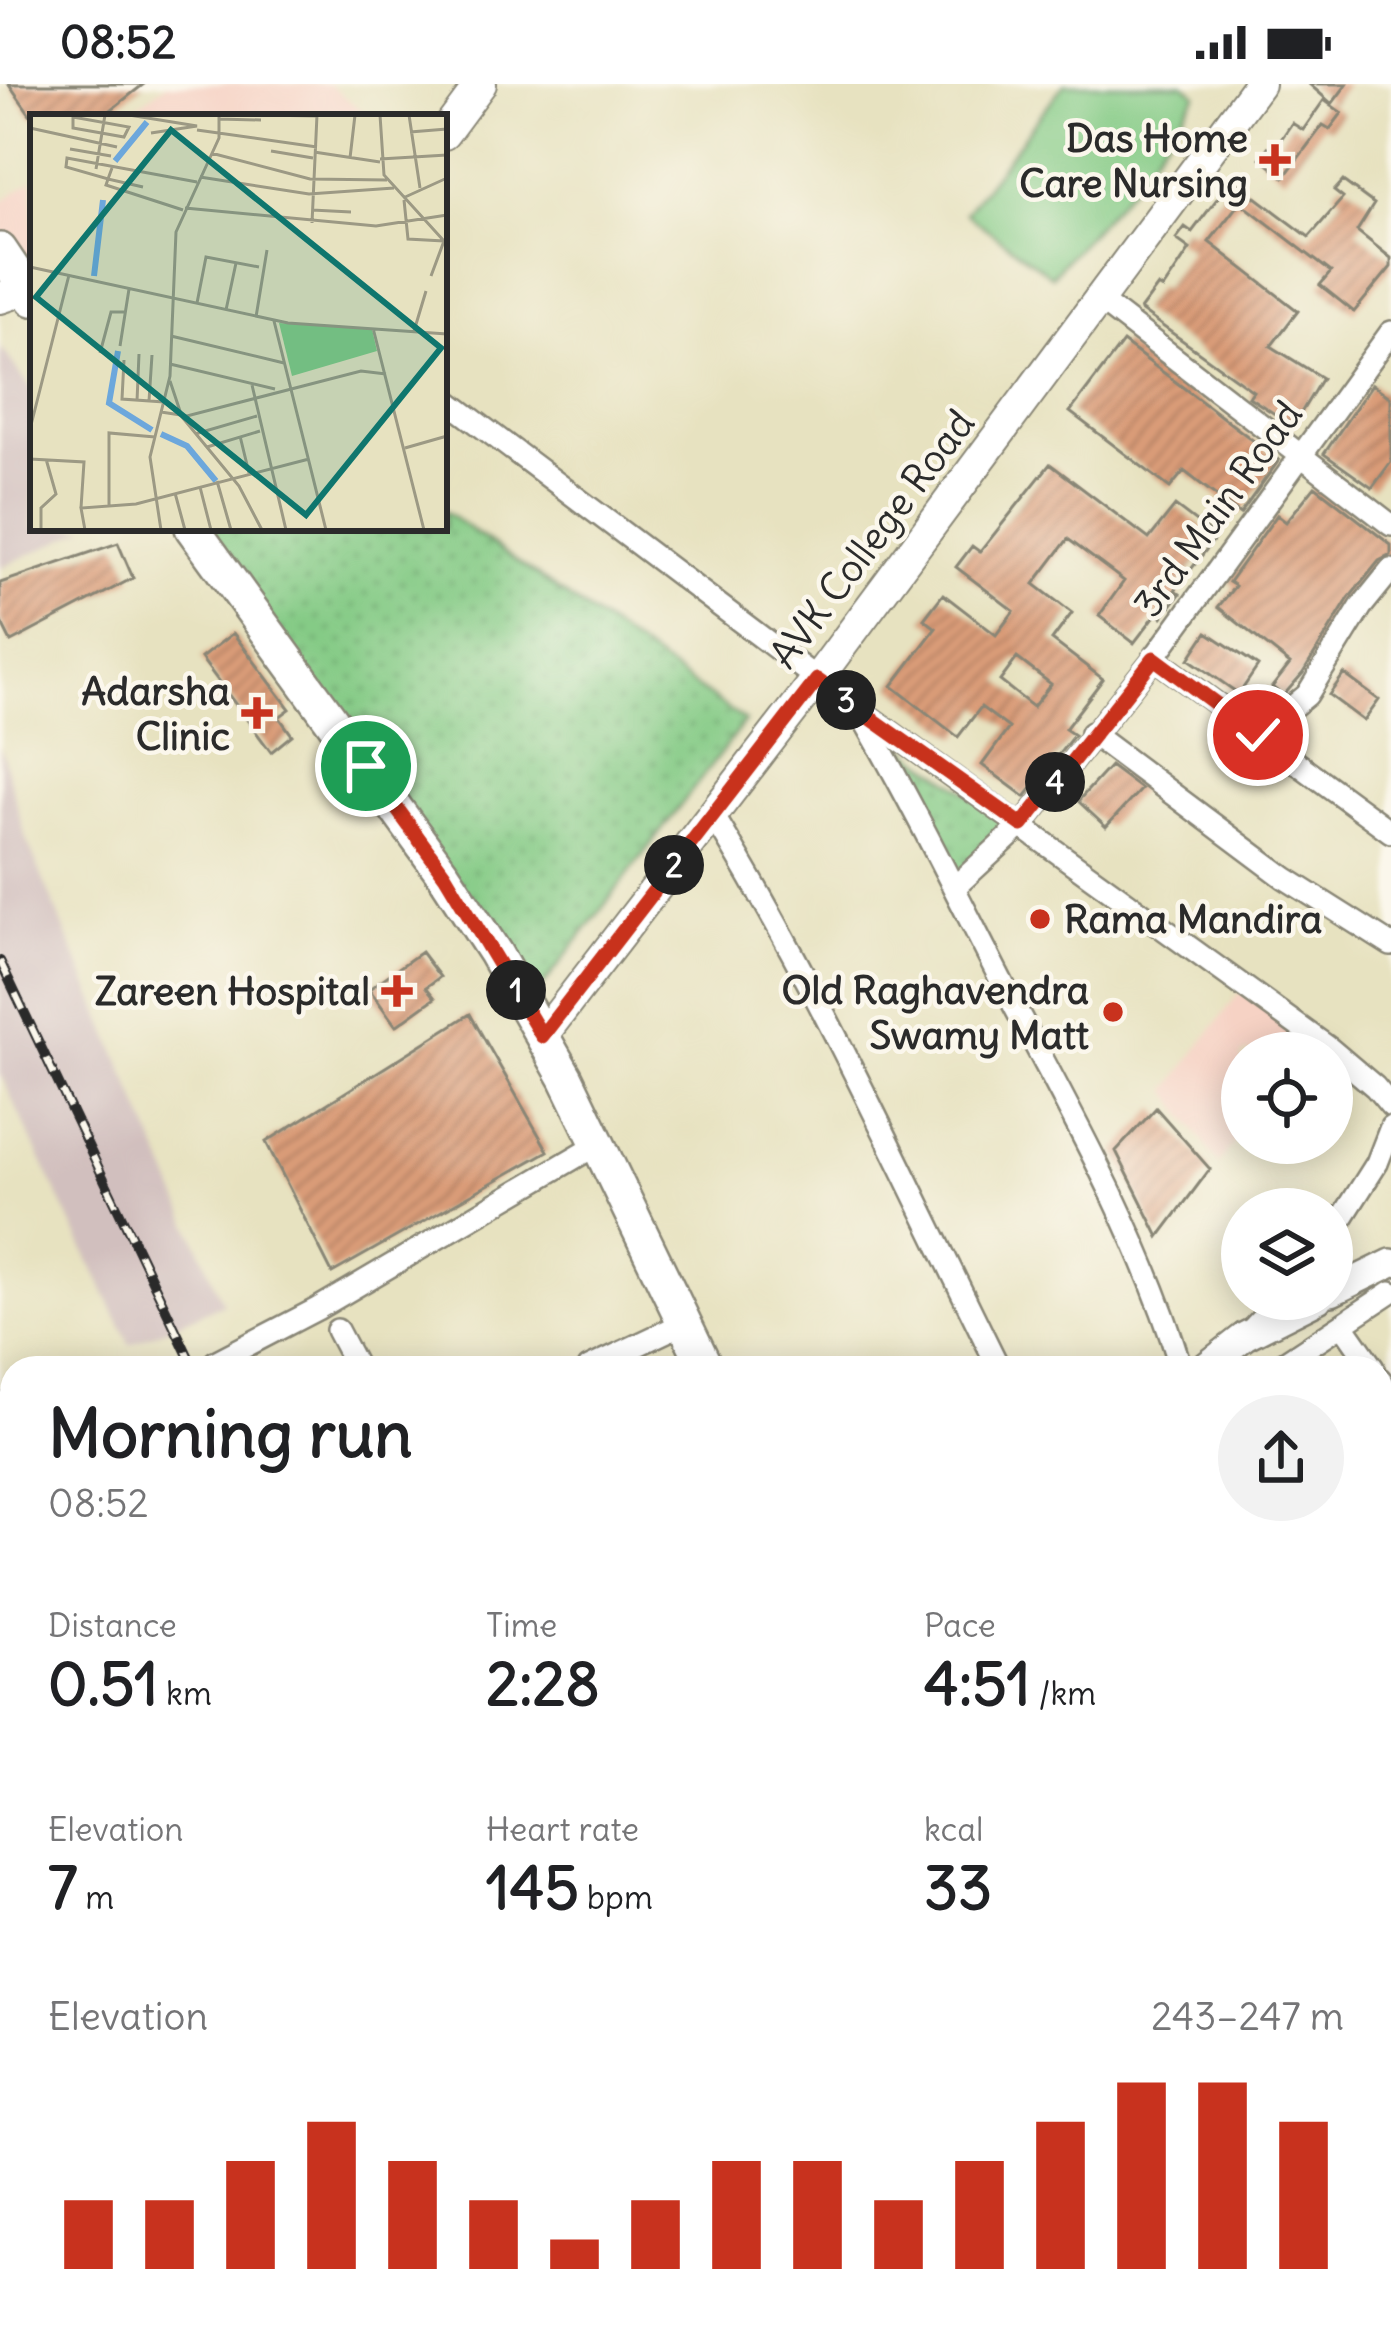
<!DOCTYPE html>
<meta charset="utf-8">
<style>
:root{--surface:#fff;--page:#f2f2f2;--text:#202124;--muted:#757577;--accent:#c8321e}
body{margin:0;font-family:Delius,sans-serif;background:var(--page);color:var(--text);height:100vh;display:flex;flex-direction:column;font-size:45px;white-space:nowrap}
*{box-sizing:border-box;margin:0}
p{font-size:39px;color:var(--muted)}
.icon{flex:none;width:66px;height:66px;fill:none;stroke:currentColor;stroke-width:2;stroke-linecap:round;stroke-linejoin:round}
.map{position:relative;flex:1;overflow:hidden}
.side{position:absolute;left:0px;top:1272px;width:1392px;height:975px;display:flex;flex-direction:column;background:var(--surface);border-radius:36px 36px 0 0;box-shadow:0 6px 30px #0003}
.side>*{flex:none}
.fabs{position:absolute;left:1221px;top:948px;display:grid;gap:24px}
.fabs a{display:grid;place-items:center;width:132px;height:132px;border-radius:50%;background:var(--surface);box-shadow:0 6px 30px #0003;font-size:60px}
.pin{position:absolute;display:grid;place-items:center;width:102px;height:102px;color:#fff;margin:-51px;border:6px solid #fff;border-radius:50%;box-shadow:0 3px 12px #0007}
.km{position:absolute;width:60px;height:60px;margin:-30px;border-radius:50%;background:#222;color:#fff;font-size:33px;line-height:60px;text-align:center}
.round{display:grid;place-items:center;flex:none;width:126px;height:126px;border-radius:63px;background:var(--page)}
.overview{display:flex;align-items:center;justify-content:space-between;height:204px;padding:0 48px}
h1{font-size:66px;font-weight:700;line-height:90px}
.figures{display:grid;grid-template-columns:repeat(3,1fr);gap:18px;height:204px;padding:12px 48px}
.figures div{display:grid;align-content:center}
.figures b{font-size:60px;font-weight:700}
.figures small{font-size:33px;font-weight:400}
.figures p{font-size:33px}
.chart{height:336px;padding:24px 48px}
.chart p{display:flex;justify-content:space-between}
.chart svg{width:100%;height:216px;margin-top:12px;stroke:var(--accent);stroke-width:6}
.status{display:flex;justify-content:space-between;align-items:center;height:84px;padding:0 60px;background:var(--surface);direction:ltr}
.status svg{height:33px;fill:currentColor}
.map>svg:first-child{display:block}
.built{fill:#f6d2c4}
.railway{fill:#d1bfbe}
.park{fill:url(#park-dots);stroke:#587b58;stroke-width:3}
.pitch{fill:#85cb86;stroke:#587b58;stroke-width:3}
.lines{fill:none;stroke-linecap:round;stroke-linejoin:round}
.stream{stroke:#6ca7dc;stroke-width:6}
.building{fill:url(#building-hatch);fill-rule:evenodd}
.minor-casing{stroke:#898676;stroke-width:26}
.tertiary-casing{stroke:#898676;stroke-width:32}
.secondary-casing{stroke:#898676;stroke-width:34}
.primary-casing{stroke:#898676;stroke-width:38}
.minor{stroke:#fff;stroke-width:21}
.tertiary{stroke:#fff;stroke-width:27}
.secondary{stroke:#fff;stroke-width:30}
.primary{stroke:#fff;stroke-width:33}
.rail-casing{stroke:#2b2b2b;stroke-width:10}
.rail{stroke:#fbf7ec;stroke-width:6;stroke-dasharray:18;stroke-linecap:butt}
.route-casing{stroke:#fff;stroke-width:24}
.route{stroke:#c8321e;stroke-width:15}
.poi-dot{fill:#c8321e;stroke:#fbf7ec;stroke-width:4.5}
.labels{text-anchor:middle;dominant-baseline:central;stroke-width:9;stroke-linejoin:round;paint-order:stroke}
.poi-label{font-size:39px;font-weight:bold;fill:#2b2b2b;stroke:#fbf7ec;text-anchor:end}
.street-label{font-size:39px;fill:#2b2b2b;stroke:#fbf7ec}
.inset-river{fill:none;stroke:#6ca7dc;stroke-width:6}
.inset-road{fill:none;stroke:#9c9984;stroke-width:3}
.view{fill:#0f766e;fill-opacity:0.15;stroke:#0f766e;stroke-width:6}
.inset-edge{fill:none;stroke:#2b2b2b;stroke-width:6}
</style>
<div class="status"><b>08:52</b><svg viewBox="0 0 49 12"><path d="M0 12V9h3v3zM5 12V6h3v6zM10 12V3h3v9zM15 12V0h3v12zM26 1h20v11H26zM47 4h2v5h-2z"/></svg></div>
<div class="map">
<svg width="1391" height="2246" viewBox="0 0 1391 2246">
<defs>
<pattern id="park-dots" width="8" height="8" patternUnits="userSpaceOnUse" patternTransform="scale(3)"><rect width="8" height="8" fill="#85cb86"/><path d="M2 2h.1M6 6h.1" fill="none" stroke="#73ae74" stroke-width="1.8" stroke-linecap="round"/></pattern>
<pattern id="building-hatch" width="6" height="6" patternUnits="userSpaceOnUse" patternTransform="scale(3)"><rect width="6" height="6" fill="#da9c78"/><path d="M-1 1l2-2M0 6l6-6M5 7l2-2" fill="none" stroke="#b17f63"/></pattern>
</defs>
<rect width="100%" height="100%" fill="#fbf7ec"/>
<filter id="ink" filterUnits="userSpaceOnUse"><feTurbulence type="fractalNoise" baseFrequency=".00833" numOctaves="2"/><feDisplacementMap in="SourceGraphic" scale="24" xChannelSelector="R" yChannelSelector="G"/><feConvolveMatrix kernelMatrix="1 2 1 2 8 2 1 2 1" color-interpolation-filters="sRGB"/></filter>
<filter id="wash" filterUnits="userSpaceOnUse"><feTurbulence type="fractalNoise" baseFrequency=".004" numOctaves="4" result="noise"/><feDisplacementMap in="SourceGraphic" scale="48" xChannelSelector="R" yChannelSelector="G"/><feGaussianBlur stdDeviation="2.7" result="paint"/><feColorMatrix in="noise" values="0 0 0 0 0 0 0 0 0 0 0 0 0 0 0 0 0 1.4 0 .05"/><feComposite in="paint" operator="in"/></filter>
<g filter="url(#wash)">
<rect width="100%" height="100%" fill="#e7e2c0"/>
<path class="built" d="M 167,0 L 328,0 L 370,33 L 122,33 Z
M 33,96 L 33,220 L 0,172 L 0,119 Z
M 1240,907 L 1314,956 L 1304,969 L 1242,969 L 1242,1049 L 1218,1080 L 1168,1006 Z"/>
<path class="railway" d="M 0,262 L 33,307 L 33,444 L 87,444 L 0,484 Z
M 0,661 L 27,757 L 223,1219 L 130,1261 L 0,990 Z"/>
<path class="park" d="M 444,427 L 745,637 L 530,919 L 197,444 L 444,444 Z
M 872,641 L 1011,740 L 956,795 Z"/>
<path class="pitch" d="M 1064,0 L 1184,0 L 1197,10 L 1133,101 L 1051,192 L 965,129 Z"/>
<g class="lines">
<path class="stream" d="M 1380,1605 L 1391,1603
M 726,2246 L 744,2235"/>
</g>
<g id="blocks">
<path class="building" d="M 9,0 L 144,0 L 102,33 L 32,33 Z
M 1309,0 L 1347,0 L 1332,20 Z
M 1324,16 L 1342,29 L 1330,45 L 1323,41 L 1284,93 L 1260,74 L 1268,63 L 1273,67 L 1292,39 L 1303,46 Z
M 1232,95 L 1309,153 L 1343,114 L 1334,107 L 1343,97 L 1374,120 L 1357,147 L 1391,174 L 1391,183 L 1354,228 L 1320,201 L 1331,188 L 1240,118 L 1209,158 L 1298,227 L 1271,262 L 1322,294 L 1293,342 L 1249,313 L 1253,307 L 1140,226 L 1158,202 L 1163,205 L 1190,165 L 1176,155 L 1185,143 L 1192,148 Z
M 1123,258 L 1279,376 L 1240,430 L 1184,387 L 1170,404 L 1070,328 Z
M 1372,300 L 1391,314 L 1391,378 L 1372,404 L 1324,370 Z
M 1050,380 L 1149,455 L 1175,422 L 1216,453 L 1175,506 L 1180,510 L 1162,533 L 1157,529 L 1134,559 L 1099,532 L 1124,497 L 1068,455 L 1034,500 L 1072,529 L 1052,556 L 1103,595 L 1065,645 L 1074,651 L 1025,713 L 982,681 L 1009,644 L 981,623 L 958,653 L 892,602 L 936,544 L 924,535 L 943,510 L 996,551 L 1014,527 L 956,483 L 972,462 L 980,468 ZM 1017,574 L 1051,600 L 1033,623 L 1000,597 Z
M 1315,402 L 1391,461 L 1391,471 L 1379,477 L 1349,514 L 1303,589 L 1283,612 L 1272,603 L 1290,580 L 1218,523 L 1235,502 L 1229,498 L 1277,431 L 1286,438 Z
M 118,459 L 133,494 L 11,558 L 0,536 L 0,499 Z
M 1207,548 L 1258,582 L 1239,610 L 1189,575 Z
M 233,549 L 290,625 L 279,633 L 292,651 L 271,668 L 201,574 Z
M 1344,590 L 1379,616 L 1364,637 L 1329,611 Z
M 1110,682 L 1141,705 L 1106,743 L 1078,717 Z
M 421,868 L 440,893 L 426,903 L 435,914 L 396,942 L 369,905 Z
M 470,930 L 548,1067 L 332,1189 L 266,1058 Z
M 1156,1024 L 1210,1085 L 1159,1153 L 1116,1067 Z"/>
</g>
</g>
<g filter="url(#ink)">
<use href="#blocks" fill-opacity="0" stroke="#898676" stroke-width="3"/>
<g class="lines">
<g class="minor-casing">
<path id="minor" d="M 1098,215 L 1391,441
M 444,314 L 817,595 L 1329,964 L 1375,1003 L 1391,1022
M 1154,574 L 1391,748
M 863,634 C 915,724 960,817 1008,910 C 1072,1031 1141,1152 1181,1284
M 1091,649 L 1285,794 L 1391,861
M 1258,651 L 1307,611 L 1361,523 L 1391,486
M 713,731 C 821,907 907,1099 999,1284
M 956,802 L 1022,741 L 1154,574 L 1391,248
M 1332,1150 L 1377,1079 L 1391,1043
M 1343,1241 L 1373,1284
M 1254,1243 L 1280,1215
M 337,1246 L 357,1284
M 215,1278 L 317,1225 L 598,1060
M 589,1284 L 684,1239
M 1276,1284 L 1391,1208
M 1380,1295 L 1391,1311
M 0,1320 L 12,1339
M 1380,1402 L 1391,1394
M 1380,1418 L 1391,1433
M 1380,1521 L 1391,1513
M 0,1691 L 12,1712
M 1380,1698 L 1391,1696
M 1380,2054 L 1391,2049
M 352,2235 L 358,2246
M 443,2235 L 448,2246
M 505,2235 L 509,2246
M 0,2236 L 10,2246"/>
</g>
<g class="tertiary-casing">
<path id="tertiary" d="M 1332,1208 L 1391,1179
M 1204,1284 L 1245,1252 L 1318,1215
M 0,1940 L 12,1937"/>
</g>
<g class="secondary-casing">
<path id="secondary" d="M 444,50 L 481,0
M 0,214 L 27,205
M 542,952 L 817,595 L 1259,0"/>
</g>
<g class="primary-casing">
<path id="primary" d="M 0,166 L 33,215
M 192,444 L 444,791 L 495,869 L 566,994 L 706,1284
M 1182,2235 L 1188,2246"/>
</g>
<use href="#minor" class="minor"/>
<use href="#tertiary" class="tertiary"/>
<use href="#secondary" class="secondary"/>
<use href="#primary" class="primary"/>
<g class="rail-casing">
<path id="rail" d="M 0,877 L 194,1284
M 584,2235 L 587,2246
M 604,2235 L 607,2246"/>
</g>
<use href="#rail" class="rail"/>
</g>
</g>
<g class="lines" filter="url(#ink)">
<g class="route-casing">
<path id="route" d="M 366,682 L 445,791 L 542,952 L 817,596 L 1022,741 L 1154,574 L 1258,651"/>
</g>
<use href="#route" class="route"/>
</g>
<g class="poi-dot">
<path d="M1269 58h12v12h12v12h-12v12h-12v-12h-12v-12h12z"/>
<path d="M251 611h12v12h12v12h-12v12h-12v-12h-12v-12h12z"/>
<circle cx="1040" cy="835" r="12"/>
<path d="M391 889h12v12h12v12h-12v12h-12v-12h-12v-12h12z"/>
<circle cx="1113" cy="928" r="12"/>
</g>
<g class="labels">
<g class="poi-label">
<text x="1248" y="54">Das Home<tspan x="1248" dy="45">Care Nursing</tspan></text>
<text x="230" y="607">Adarsha<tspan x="230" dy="45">Clinic</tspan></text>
<text x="1064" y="835" text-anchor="start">Rama Mandira</text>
<text x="1089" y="906">Old Raghavendra<tspan x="1089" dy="45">Swamy Matt</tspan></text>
<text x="370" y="907">Zareen Hospital</text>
</g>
<g class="street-label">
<text transform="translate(1218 425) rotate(-54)">3rd Main Road</text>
<text transform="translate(872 455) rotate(-53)">AVK College Road</text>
</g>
</g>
<g transform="translate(30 30)">
<rect width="417" height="417" fill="#e7e2c0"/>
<path d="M 249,209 L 342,215 L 347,237 L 262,262 Z" fill="#85cb86"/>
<path class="inset-river" d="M 85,47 L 117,8M 64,162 L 73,86M 88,237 L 79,289 L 122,316M 131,320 L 157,332 L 186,367"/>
<path class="inset-road" d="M 99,1 L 167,12 L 121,19M 232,1 L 287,2M 350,1 L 354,61 L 414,127M 379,1 L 390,74M 43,3 L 99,13 L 94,23 L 43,14 L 43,1M 188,5 L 231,6M 0,14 L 87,33M 167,16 L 287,33M 380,18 L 417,15M 40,35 L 81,42M 241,37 L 283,44M 284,38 L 350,48M 181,39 L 280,65 L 357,66M 320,44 L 325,1M 350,45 L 417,41M 82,54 L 78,65 L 36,53 L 37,44 L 167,68M 66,55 L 75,1M 170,63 L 279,80 L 364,74M 113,73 L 78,65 L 76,71 L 153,96M 373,84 L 417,64M 374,86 L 378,125 L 414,127M 155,94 L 346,112 L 417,101M 282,96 L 321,98M 282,109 L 287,1M 0,153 L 258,209 L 417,220M 401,162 L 414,127M 167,189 L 176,143 L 229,153M 196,196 L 206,149M 226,203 L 237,136M 244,207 L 296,416M 343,214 L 394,416M 384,217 L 396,177M 141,222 L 254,249M 90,232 L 99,175M 70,239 L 81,198 L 96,198M 94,246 L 92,285 L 134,288M 140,250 L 245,275M 140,267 L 152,303 L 209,372 L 232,416M 222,271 L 256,416M 107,287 L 109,240M 119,287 L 122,241M 131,298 L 157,302 L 331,257 L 356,260M 0,315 L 39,161M 165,320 L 227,302M 210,322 L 219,359M 177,333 L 230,317M 375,334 L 417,322M 0,345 L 54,348 L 51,394M 187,367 L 201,416M 170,373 L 181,416M 145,379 L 155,416M 79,393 L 79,319 L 125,323M 11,416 L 11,394 L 26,380 L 16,345M 55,416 L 51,394 L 106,390 L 279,345M 131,416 L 120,343 L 140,262 L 146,118 L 189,24 L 189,1"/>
<path class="view" d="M 141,16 L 411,234 L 276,401 L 6,183 Z"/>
<rect width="417" height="417" class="inset-edge"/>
</g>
</svg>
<div class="fabs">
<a><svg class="icon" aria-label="locate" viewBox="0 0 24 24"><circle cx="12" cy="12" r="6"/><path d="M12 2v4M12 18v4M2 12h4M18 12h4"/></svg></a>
<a><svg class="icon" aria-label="layers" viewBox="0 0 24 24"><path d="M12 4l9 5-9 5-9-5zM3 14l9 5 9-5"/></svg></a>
</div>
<div class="pin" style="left:366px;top:682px;background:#1e9e55"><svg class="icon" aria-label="arrive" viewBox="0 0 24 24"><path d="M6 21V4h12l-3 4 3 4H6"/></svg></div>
<div class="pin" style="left:1258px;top:651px;background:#d93025"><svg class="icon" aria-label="check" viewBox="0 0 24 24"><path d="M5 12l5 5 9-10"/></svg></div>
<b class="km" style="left:516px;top:906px">1</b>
<b class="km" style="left:674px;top:781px">2</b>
<b class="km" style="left:846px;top:616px">3</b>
<b class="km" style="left:1055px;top:698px">4</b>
<section class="side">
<div class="overview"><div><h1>Morning run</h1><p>08:52</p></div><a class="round"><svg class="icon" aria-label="share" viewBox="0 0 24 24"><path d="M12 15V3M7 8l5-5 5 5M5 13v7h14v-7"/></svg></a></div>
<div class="figures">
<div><p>Distance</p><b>0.51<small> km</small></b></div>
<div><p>Time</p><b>2:28</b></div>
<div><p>Pace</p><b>4:51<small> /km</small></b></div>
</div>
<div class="figures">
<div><p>Elevation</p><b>7<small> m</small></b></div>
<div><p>Heart rate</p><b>145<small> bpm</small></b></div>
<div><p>kcal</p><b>33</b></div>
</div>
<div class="chart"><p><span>Elevation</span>243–247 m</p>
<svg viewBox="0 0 160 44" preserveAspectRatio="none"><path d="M5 44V30M15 44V30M25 44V22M35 44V14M45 44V22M55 44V30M65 44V38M75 44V30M85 44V22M95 44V22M105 44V30M115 44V22M125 44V14M135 44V6M145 44V6M155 44V14"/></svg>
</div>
</section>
</div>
